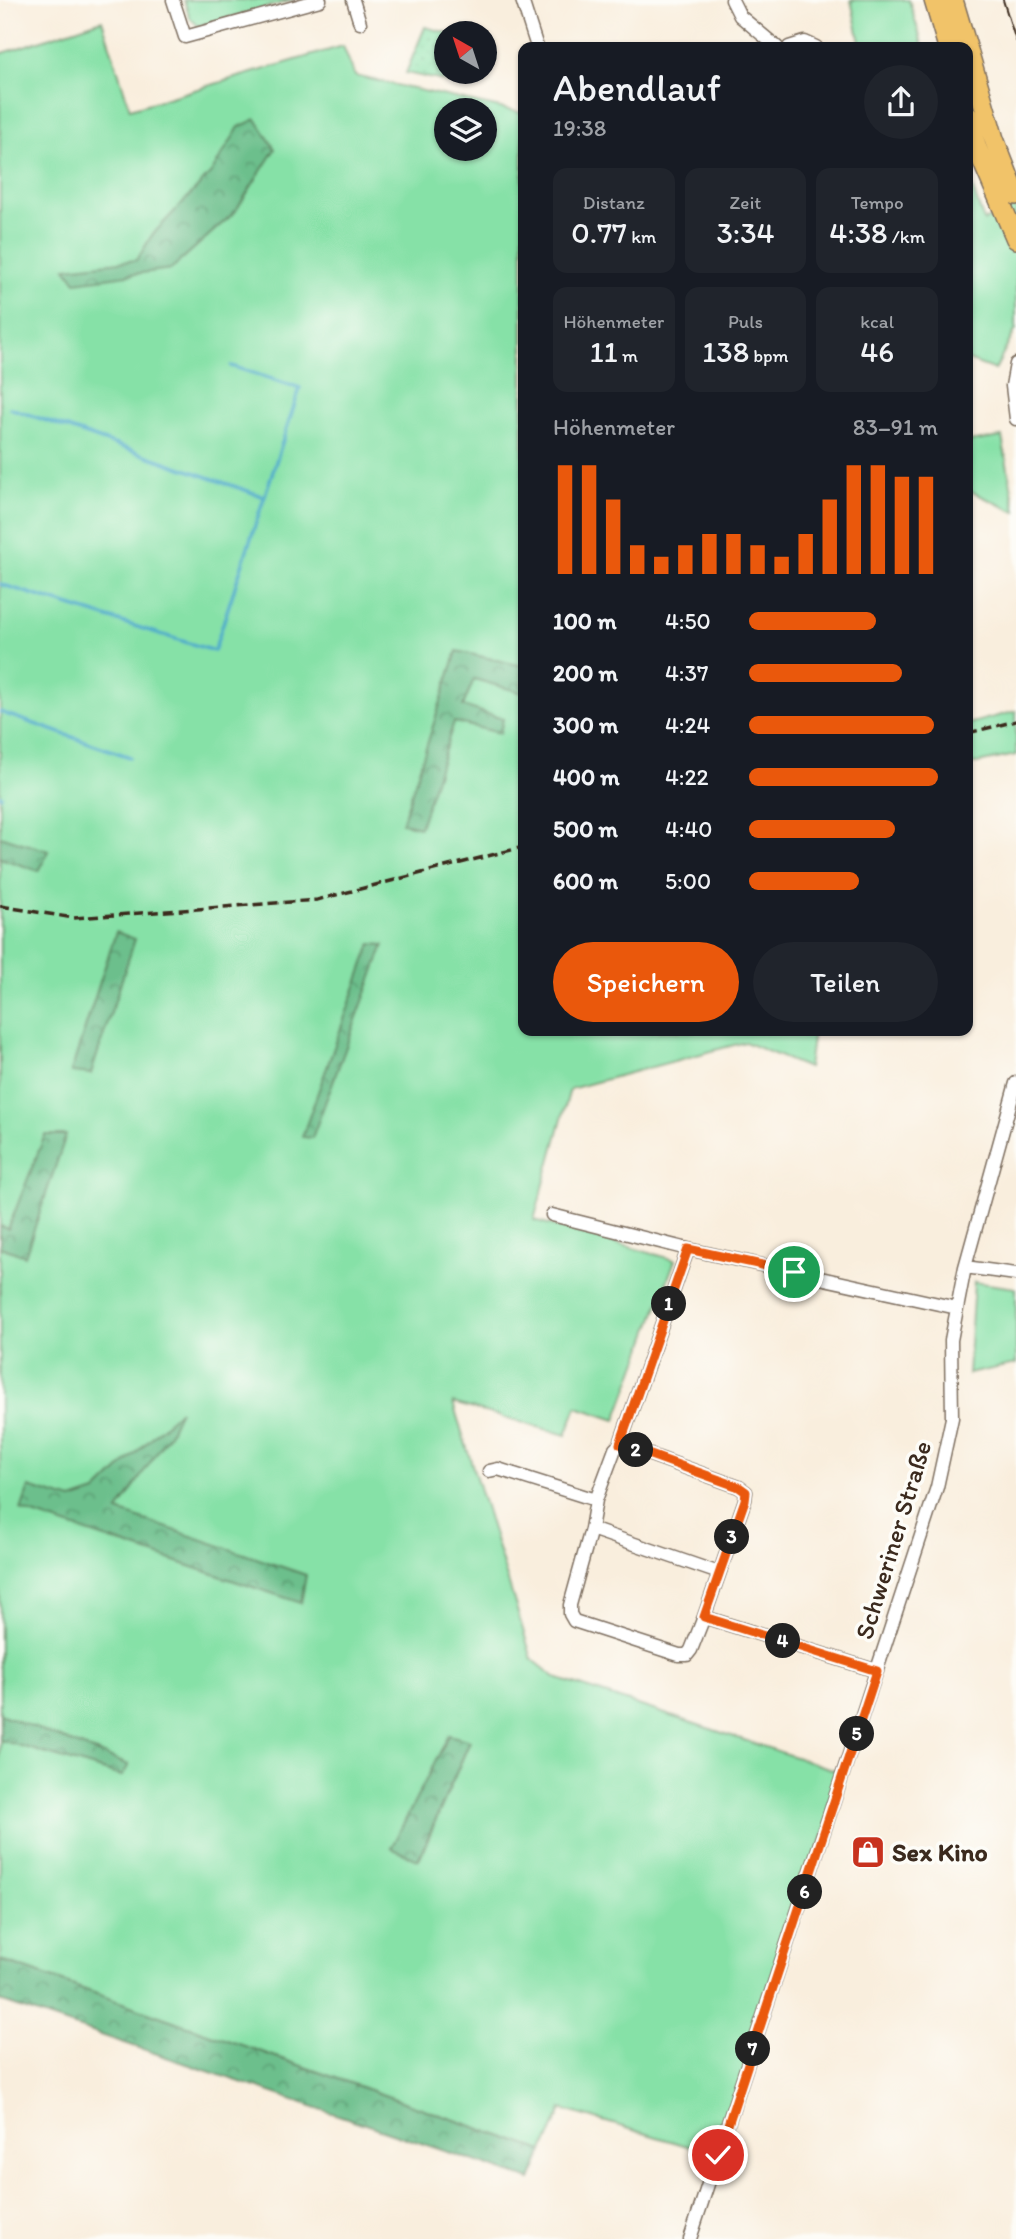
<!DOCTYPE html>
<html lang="de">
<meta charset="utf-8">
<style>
:root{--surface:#171b24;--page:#20242c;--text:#f1f3f6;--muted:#9ea1a6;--accent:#ea580c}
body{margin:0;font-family:Itim,sans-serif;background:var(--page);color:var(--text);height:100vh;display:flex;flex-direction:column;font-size:26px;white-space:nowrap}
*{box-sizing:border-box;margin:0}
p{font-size:23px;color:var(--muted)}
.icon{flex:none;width:38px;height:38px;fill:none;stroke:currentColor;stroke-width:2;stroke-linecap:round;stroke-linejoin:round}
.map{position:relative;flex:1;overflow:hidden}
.panel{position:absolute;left:518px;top:42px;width:455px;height:994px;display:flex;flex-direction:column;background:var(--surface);border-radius:14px;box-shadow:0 2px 5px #0004}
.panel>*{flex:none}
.needle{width:46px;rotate:321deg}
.controls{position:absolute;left:434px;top:21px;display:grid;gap:14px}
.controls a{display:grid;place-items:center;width:63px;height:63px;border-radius:50%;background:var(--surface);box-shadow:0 2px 5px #0004;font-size:35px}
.pin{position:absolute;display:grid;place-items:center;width:60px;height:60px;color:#fff;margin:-30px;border:4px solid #fff;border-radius:50%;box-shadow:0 2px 7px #0007}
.km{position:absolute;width:35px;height:35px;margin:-18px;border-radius:50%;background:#222;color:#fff;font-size:19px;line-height:35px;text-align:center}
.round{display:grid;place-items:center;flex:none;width:74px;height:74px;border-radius:37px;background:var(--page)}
.overview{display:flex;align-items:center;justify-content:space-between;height:119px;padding:0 35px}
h1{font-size:38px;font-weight:600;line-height:52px}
.stats{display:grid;grid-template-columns:repeat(3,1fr);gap:10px;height:119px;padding:7px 35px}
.stats div{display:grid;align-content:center;border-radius:14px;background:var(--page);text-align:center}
.stats b{font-size:30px;font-weight:600}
.stats small{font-size:19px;font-weight:400}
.stats p{font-size:19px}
.chart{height:196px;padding:14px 35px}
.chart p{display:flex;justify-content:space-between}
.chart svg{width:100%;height:126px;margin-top:7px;stroke:var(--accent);stroke-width:6}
.primary-button{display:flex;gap:14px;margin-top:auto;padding:14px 35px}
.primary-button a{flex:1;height:80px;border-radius:42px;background:var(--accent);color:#fff;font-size:28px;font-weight:600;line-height:80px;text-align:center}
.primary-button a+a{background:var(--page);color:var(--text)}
ul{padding:0 35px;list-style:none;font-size:23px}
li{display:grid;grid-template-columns:112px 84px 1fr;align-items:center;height:52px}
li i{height:18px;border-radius:9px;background:var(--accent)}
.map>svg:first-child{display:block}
.green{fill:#86e1a7;stroke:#608662;stroke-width:2;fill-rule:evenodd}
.forest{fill:url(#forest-crowns);stroke:#547455;stroke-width:2}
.park{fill:url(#park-dots);stroke:#608662;stroke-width:2}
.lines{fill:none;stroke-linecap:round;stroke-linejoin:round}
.stream{stroke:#4daacb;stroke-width:3.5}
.minor-casing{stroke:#7e6f61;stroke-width:15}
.primary-casing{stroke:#7e6f61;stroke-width:22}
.minor{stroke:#fff;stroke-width:12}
.primary{stroke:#f1c369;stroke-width:19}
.tram{stroke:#3b2a1e;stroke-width:2}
.rail{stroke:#3b2a1e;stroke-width:3.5;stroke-dasharray:10 5;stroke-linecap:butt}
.route-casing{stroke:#fff;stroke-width:14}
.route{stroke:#ea580c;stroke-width:9}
.labels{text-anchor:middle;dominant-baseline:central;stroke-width:7;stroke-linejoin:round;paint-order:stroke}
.street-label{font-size:26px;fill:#3b2a1e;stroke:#fdfcf7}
.poi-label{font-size:26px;font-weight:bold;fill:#3b2a1e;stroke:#fdfcf7;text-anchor:start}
</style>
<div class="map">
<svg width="1016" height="2239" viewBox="0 0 1016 2239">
<defs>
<pattern id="forest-crowns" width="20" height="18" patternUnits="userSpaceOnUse" patternTransform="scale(1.75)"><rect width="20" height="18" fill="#6cbf8c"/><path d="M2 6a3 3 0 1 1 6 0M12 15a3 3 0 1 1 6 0" fill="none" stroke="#5a9b72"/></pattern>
<pattern id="park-dots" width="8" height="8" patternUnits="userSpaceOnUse" patternTransform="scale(1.75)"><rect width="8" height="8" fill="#86e1a7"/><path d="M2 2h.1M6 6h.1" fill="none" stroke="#75c18f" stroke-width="1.8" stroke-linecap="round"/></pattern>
</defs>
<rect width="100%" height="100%" fill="#fdfcf7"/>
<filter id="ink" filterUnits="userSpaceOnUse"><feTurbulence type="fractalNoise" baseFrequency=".0143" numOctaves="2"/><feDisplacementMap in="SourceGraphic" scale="14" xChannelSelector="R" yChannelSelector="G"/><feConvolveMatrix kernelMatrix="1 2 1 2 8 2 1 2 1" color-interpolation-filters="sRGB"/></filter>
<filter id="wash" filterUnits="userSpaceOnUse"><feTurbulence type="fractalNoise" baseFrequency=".00686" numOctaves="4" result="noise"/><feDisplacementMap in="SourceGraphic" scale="28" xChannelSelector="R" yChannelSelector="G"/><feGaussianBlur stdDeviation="1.57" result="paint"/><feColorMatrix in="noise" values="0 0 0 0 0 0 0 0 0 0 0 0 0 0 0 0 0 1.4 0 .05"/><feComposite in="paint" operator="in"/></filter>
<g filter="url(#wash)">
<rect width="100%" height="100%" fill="#f9eedd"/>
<path class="green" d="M 184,0 L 294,0 L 198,26 L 190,18 Z
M 851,0 L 909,0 L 923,47 L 861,47 Z
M 102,20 L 130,109 L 343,46 L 355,76 L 523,113 L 523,1031 L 813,1031 L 808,1068 L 745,1042 L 570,1089 L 534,1220 L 675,1260 L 616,1420 L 577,1407 L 566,1435 L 453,1403 L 532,1659 L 556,1678 L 844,1773 L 718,2155 L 562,2109 L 543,2151 L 0,1960 L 0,54 ZM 446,110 L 485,110 L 485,149 L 446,149 ZM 470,1741 L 419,1860 L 392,1848 Z
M 968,175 L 984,221 L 1016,206 L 1016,329 L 995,370 L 968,360 Z
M 1002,437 L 1016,512 L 968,490 L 968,442 Z
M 1016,711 L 1016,755 L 968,765 L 968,724 Z
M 974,1282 L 1016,1288 L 1016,1364 L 968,1374 Z"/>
<path class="forest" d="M 256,119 L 275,149 L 235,212 L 171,269 L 76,282 L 66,268 L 137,260 L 152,235 L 211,173 L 239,127 Z
M 457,651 L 523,666 L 523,693 L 474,679 L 463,706 L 503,719 L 500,733 L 454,722 L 420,827 L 402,823 Z
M 0,836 L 49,851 L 39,871 L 0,858 Z
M 116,932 L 135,939 L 91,1074 L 71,1072 Z
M 371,944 L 384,945 L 312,1138 L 302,1137 Z
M 45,1135 L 66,1135 L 25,1256 L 0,1247 L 0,1226 L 8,1229 Z
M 180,1410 L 169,1434 L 118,1511 L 306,1575 L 301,1603 L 21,1510 L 29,1487 L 72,1500 L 96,1492 Z
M 0,1714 L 129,1765 L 122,1776 L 0,1740 Z
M 449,1735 L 470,1741 L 418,1860 L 391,1848 Z
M 0,1960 L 543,2151 L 531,2180 L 0,2001 Z"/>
<path class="park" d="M 425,27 L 448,33 L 446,72 L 450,72 L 448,82 L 406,73 Z"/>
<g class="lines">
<path class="stream" d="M 10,408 L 265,497
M 0,584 L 214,651 L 300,388 L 231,366
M 0,712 L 130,757
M 0,795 L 1,796"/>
</g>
</g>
<g filter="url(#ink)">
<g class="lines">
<g class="minor-casing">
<path id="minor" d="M 173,0 L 185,37 L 320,0
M 353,0 L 360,23
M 522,0 L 537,47
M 732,0 L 740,16 L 777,47
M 789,47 L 805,42 L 816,47
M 1016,364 L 1012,386 L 1016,419
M 552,1215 L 688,1249 L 957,1308
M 965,1267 L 1016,1274
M 620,1444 L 615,1449 L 596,1500 L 591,1529 L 570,1605 L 570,1614 L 574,1621 L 679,1655 L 687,1655 L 691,1650 L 704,1617 L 745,1500 L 746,1492 L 739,1487 L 620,1444 L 688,1249
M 489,1471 L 498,1469 L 596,1500
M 591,1529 L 719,1573
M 704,1617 L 877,1671
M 690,2239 L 937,1487 L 952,1418 L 951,1340 L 965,1267 L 1016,1083"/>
</g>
<g class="primary-casing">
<path id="primary" d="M 934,0 L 948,47
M 953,0 L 967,47
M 968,50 L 994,139 L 1016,195
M 968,116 L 976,146 L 1016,239"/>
</g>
<use href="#minor" class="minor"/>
<use href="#primary" class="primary"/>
<path class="tram" d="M 1003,0 L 1016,41"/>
<path class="rail" d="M 968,733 L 1016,721
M 0,906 L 74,918 L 317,900 L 523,847"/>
</g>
</g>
<g class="lines" filter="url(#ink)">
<g class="route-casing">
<path id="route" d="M 718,2155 L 877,1671 L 704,1617 L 745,1500 L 746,1492 L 739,1487 L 620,1444 L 688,1249 L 794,1272"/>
</g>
<use href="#route" class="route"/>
</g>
<defs>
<g id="shop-square" transform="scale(1.75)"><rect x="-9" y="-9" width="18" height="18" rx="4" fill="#c8321e" stroke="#fdfcf7"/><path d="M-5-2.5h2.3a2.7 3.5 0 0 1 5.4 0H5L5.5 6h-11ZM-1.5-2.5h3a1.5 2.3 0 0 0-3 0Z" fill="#fff"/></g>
</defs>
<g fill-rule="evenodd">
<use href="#shop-square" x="868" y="1852"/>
</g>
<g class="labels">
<g class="street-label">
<text transform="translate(893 1540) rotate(-73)">Schweriner Straße</text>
</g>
<g class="poi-label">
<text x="892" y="1852">Sex Kino</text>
</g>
</g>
</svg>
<div class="controls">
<a><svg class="needle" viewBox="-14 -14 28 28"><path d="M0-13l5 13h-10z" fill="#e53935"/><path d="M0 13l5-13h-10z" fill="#9ea1a6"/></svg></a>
<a><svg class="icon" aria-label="layers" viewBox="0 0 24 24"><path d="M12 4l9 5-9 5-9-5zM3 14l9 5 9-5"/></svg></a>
</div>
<div class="pin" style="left:794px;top:1272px;background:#1e9e55"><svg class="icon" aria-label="arrive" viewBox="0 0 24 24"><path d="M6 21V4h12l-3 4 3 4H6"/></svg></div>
<div class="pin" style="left:718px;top:2155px;background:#d93025"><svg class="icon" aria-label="check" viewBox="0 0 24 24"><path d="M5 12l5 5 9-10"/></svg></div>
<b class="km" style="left:669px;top:1304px">1</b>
<b class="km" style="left:636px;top:1450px">2</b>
<b class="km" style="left:732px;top:1537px">3</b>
<b class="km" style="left:783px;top:1641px">4</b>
<b class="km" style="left:857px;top:1734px">5</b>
<b class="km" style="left:805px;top:1892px">6</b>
<b class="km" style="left:753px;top:2049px">7</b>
<section class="panel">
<div class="overview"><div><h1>Abendlauf</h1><p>19:38</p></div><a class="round"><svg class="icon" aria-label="share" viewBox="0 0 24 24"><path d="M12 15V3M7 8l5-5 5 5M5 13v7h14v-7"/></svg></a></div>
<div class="stats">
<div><p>Distanz</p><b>0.77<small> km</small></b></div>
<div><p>Zeit</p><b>3:34</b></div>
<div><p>Tempo</p><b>4:38<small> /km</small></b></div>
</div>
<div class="stats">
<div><p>Höhenmeter</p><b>11<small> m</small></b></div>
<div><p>Puls</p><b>138<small> bpm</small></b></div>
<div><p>kcal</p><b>46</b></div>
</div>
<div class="chart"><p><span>Höhenmeter</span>83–91 m</p>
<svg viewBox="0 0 160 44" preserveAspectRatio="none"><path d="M5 44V6M15 44V6M25 44V18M35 44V34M45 44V38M55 44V34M65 44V30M75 44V30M85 44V34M95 44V38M105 44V30M115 44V18M125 44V6M135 44V6M145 44V10M155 44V10"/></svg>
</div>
<ul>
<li><b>100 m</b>4:50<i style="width:67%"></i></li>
<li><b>200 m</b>4:37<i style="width:81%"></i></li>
<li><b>300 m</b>4:24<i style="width:98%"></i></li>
<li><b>400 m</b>4:22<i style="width:100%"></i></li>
<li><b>500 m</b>4:40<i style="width:77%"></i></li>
<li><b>600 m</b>5:00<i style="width:58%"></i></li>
</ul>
<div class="primary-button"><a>Speichern</a><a>Teilen</a></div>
</section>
</div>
